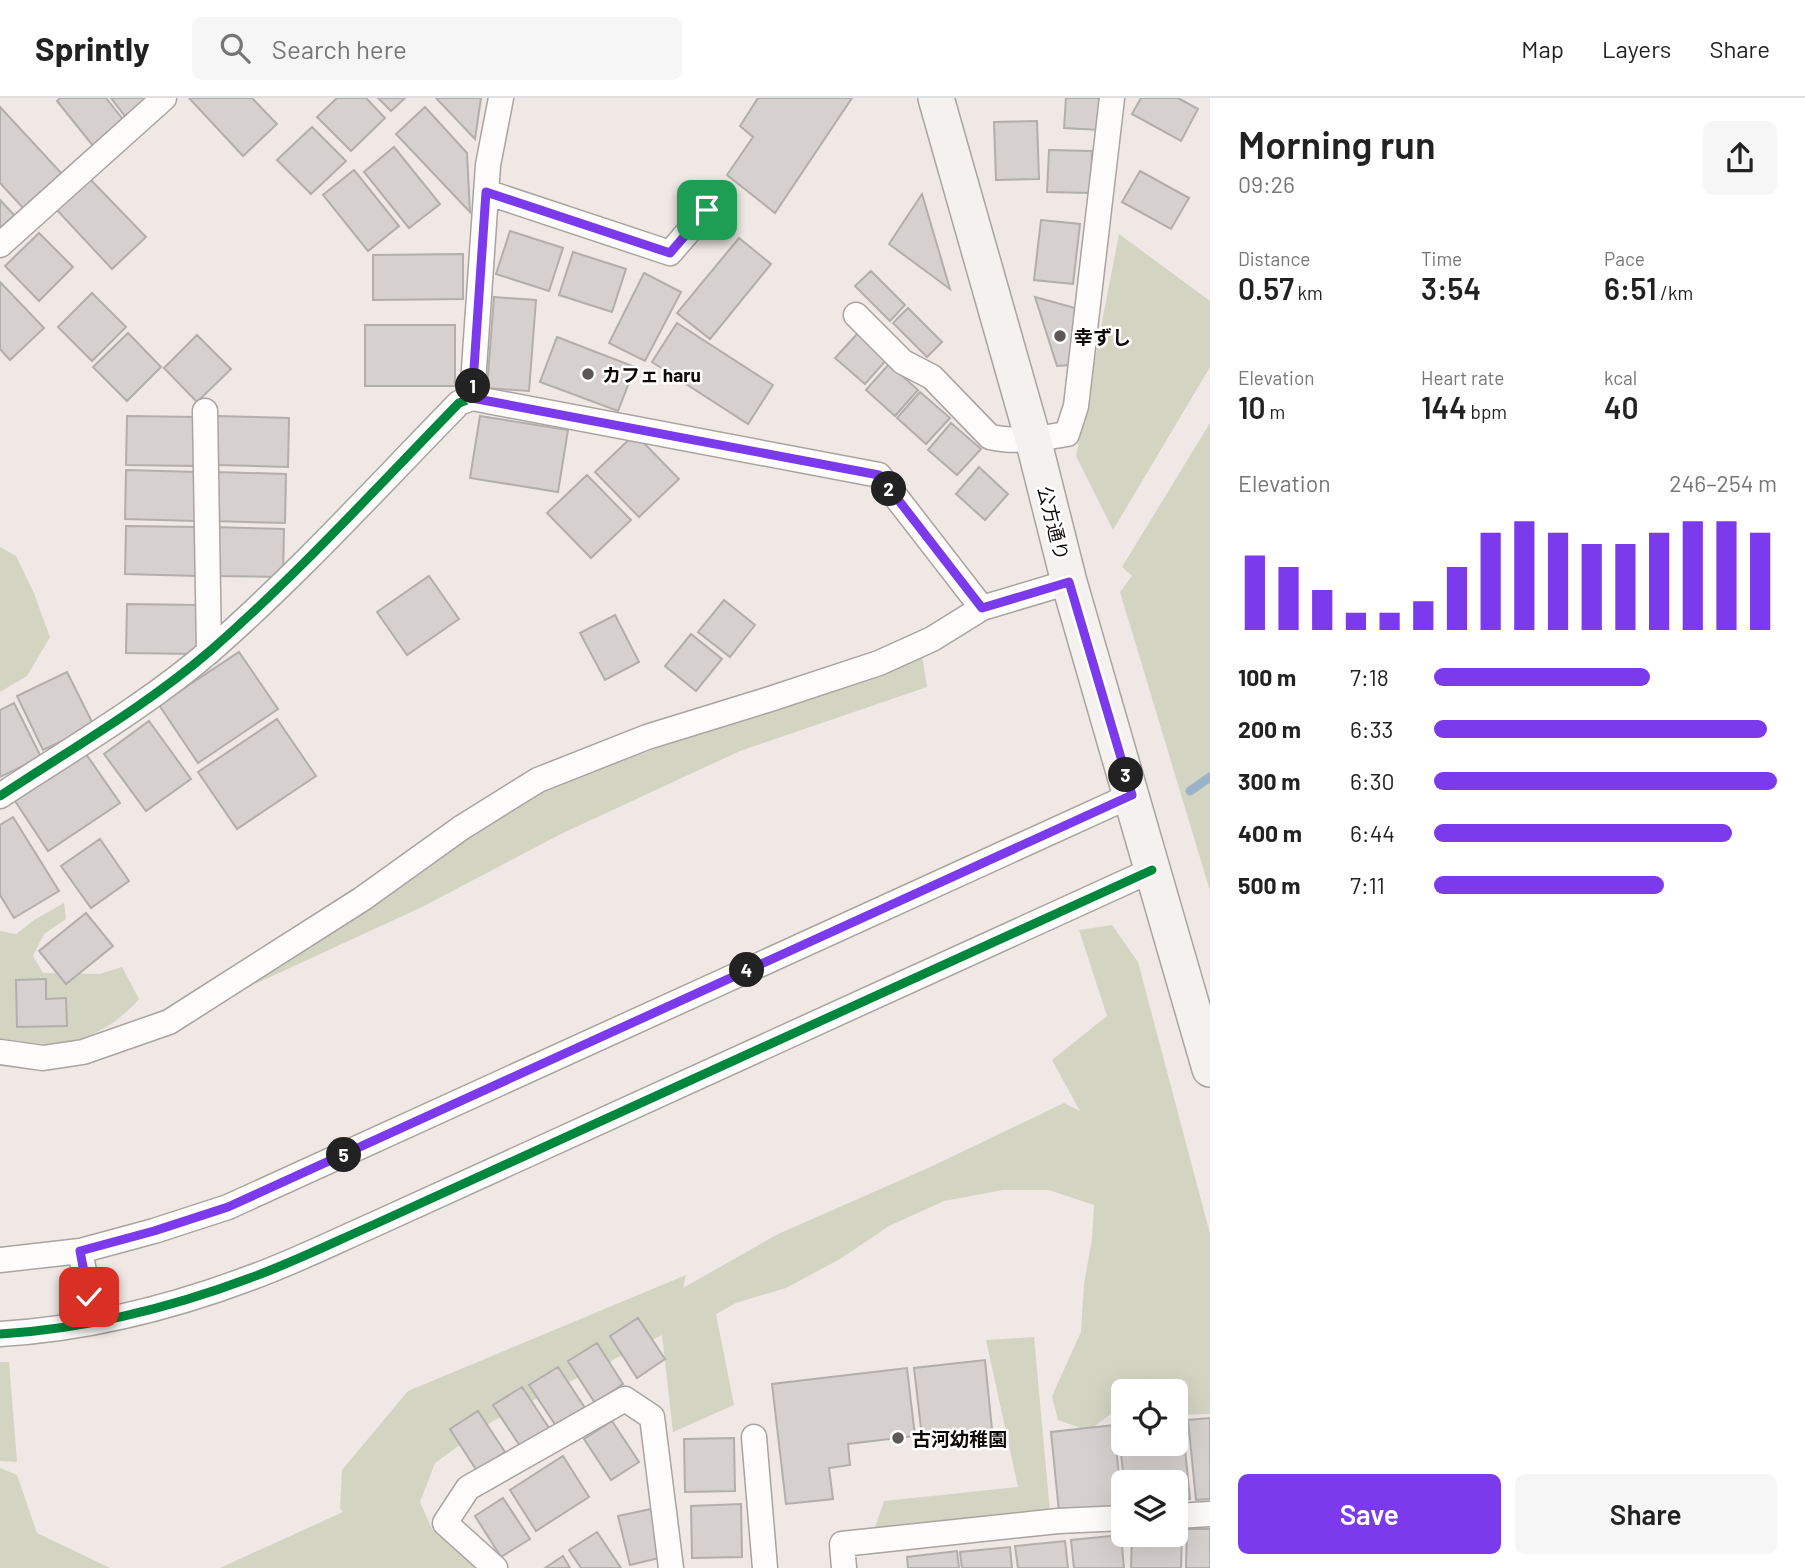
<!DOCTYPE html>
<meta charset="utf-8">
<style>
:root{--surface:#fff;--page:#f6f6f6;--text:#222;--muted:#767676;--line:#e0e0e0;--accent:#7c3aed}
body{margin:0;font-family:Barlow,"Noto Sans JP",sans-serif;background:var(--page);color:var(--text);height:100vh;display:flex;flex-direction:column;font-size:26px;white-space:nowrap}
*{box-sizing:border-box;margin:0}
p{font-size:23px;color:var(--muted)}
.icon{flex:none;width:38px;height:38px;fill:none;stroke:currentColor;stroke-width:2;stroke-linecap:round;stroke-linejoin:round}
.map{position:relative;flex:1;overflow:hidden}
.side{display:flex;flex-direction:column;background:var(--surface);width:595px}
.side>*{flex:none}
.fabs{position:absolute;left:1111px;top:1281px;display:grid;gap:14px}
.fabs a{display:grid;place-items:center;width:77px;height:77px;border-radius:10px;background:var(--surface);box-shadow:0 7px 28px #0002;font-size:35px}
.pin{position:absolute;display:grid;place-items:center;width:60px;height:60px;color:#fff;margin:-30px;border-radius:14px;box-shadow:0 4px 10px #0006}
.km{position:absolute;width:35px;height:35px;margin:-18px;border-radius:50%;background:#222;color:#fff;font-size:19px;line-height:35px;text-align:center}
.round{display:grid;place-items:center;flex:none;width:74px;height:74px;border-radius:10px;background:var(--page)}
.headline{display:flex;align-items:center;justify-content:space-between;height:119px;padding:0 28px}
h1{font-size:38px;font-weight:600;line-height:52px}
.metrics{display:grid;grid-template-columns:repeat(3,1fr);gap:10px;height:119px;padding:7px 28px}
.metrics div{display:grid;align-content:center}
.metrics b{font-size:30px;font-weight:600}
.metrics small{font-size:19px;font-weight:400}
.metrics p{font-size:19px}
.chart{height:196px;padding:14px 28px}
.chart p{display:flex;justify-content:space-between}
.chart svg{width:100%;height:126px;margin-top:7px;stroke:var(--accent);stroke-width:6}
.action{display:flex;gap:14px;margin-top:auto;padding:14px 28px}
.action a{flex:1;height:80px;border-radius:10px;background:var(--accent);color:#fff;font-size:28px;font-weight:600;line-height:80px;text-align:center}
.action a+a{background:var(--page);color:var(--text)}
ul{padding:0 28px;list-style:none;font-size:23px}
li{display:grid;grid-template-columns:112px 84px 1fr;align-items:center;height:52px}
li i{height:18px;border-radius:9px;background:var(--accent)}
header{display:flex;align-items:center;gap:42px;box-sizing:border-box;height:98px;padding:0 35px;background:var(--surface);border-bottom:2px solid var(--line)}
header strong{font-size:33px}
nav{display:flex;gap:38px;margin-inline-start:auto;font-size:24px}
.search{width:490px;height:63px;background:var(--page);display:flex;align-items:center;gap:18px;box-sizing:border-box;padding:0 24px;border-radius:10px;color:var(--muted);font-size:26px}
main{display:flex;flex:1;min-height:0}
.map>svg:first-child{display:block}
.green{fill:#d4d4c3}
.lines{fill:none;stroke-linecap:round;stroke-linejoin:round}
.stream{stroke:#9bb3c8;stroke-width:9}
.building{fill:#d6d1cf;stroke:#b2aeab;stroke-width:2}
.street-casing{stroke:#a9a4a1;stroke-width:27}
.secondary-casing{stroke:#a9a4a1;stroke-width:38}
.street{stroke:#fdfcfb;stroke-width:24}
.secondary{stroke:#f4f1ee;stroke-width:35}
.cycleway-casing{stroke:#fff;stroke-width:13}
.cycleway{stroke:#00873e;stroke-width:9}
.route-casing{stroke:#fff;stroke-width:14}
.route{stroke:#7c3aed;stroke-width:9}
.poi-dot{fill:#5d5856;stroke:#fff;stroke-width:2.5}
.labels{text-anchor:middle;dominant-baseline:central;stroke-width:5;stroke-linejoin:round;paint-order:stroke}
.poi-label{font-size:19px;font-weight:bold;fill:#0e0a09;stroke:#fff;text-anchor:start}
.street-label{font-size:19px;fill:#0e0a09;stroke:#fff}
</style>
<header>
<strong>Sprintly</strong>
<div class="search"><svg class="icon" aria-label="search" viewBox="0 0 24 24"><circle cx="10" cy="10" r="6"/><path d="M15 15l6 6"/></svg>Search here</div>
<nav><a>Map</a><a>Layers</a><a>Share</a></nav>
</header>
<main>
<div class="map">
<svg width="1210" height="1470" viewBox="0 0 1210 1470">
<rect width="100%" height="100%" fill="#efe8e5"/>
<path class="green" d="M 1119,136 L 1210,203 L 1210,269 L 1113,432 L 1076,358 Z
M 1210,325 L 1210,793 L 1120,494 L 1132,478 L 1122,469 Z
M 0,449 L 16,458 L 33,493 L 50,539 L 27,578 L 0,594 Z
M 922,558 L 927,589 L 740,653 L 563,735 L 422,809 L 242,892 L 537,692 Z
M 64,805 L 66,821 L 44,836 L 33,858 L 43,875 L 100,876 L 122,869 L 139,901 C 116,928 85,944 49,947 C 34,948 15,943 0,941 L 0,833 L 16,836 L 34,822 Z
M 1112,827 L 1138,864 L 1210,1136 L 1210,1316 L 1176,1317 L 1176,1293 L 1132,1293 L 1130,1283 L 1127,1293 L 1124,1293 L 1123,1307 L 1088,1333 L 1058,1322 L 1052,1298 L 1081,1234 L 1084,1186 L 1092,1141 L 1094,1107 L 1049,1092 L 1003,1092 L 944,1103 L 889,1128 L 840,1161 L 786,1190 L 736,1205 L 716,1216 L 734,1307 L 673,1334 L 662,1237 L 493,1323 L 435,1365 L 420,1404 L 432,1431 L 476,1470 L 220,1470 L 343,1414 L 340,1410 L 342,1372 L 408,1293 L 686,1177 L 683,1190 L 778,1136 L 926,1071 L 1064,1005 L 1080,1013 L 1052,962 L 1107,918 L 1079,832 Z
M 1034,1239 L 1050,1414 L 874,1432 L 884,1403 L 1018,1389 L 986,1242 Z
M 0,1264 L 9,1264 L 17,1364 L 0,1363 Z
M 0,1370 L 17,1377 L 37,1435 L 110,1470 L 0,1470 Z"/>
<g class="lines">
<path class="stream" d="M 1190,693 L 1210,679"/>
</g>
<path class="building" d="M 60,0 L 106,0 L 125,24 L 94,49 L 57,3 Z
M 111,0 L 157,0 L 128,22 Z
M 189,0 L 252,0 L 277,26 L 243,58 Z
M 337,0 L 366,0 L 385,20 L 351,53 L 317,19 Z
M 378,0 L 405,0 L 391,13 Z
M 436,0 L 481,0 L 475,41 Z
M 758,0 L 852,0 L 775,115 L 727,77 L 753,39 L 740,28 Z
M 1066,0 L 1102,0 L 1101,32 L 1064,30 Z
M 1141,0 L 1178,0 L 1198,11 L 1181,43 L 1132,16 Z
M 0,9 L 63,77 L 25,112 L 0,85 Z
M 425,9 L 467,55 L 470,114 L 396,36 Z
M 1037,23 L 1039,81 L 996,82 L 994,24 Z
M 312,29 L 346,63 L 311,96 L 277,62 Z
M 394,49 L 440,106 L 409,130 L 364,74 Z
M 1049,52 L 1092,53 L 1091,95 L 1047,94 Z
M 354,72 L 399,128 L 368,153 L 323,97 Z
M 1140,73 L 1189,100 L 1171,131 L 1122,104 Z
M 89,80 L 146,139 L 112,171 L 56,111 Z
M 922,96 L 950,191 L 889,146 Z
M 0,102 L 16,119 L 0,134 Z
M 1041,122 L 1080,126 L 1073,186 L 1034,182 Z
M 510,133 L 563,150 L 549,193 L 496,176 Z
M 39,135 L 73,169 L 39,203 L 5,168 Z
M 739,140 L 771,166 L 710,241 L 677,215 Z
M 573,154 L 626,171 L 612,214 L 559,197 Z
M 463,156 L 463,201 L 373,202 L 373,157 Z
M 871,173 L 905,207 L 890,223 L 855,188 Z
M 644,175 L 681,194 L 645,263 L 609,245 Z
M 0,184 L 44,230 L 10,262 L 0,251 Z
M 92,195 L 126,229 L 92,263 L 58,229 Z
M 494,199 L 536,202 L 529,293 L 487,290 Z
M 1035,199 L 1075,210 L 1071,267 L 1057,268 Z
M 908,210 L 942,244 L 927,259 L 893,225 Z
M 677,225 L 773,287 L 748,326 L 652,264 Z
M 365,227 L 455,227 L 455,288 L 365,288 Z
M 859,234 L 888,260 L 865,286 L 835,260 Z
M 128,235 L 161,269 L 127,303 L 93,269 Z
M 197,237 L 231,271 L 197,304 L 164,270 Z
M 557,239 L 635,269 L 618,313 L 540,284 Z
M 889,266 L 918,292 L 895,318 L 866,292 Z
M 920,294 L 950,320 L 926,346 L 897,320 Z
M 127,318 L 198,319 L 197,368 L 126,367 Z
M 217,318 L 289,320 L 288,369 L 217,367 Z
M 480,318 L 568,332 L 558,394 L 470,380 Z
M 951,325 L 981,351 L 957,377 L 928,352 Z
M 635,336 L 679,381 L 639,419 L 595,374 Z
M 979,369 L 1008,396 L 985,422 L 956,396 Z
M 126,372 L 197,374 L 196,423 L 125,421 Z
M 215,374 L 286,376 L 285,425 L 213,423 Z
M 587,377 L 631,422 L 591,460 L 547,415 Z
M 126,428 L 197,429 L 197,478 L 125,476 Z
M 213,429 L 284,431 L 283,479 L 212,478 Z
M 429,478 L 459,521 L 407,557 L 377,514 Z
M 724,502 L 755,527 L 730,559 L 698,534 Z
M 127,506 L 198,507 L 197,556 L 126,555 Z
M 615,517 L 639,564 L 605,582 L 580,535 Z
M 691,536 L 722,561 L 696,593 L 665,568 Z
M 239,554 L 278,611 L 198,665 L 159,607 Z
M 67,574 L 94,628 L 43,652 L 17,598 Z
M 14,605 L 41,659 L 0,679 L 0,612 Z
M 277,621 L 316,678 L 237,731 L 198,674 Z
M 149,623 L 191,681 L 146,713 L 104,656 Z
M 86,656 L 120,705 L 48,753 L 15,703 Z
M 13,719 L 59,793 L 14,820 L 0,797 L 0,727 Z
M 100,741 L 129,783 L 91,810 L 61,768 Z
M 86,815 L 113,848 L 66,886 L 39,853 Z
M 46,881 L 46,901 L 66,900 L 67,928 L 17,929 L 16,882 Z
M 638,1220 L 665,1261 L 637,1280 L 610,1238 Z
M 597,1245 L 623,1286 L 595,1305 L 568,1263 Z
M 985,1262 L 992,1331 L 922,1339 L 914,1270 Z
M 558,1269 L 585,1310 L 556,1328 L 529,1287 Z
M 907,1270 L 915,1338 L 848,1346 L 850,1367 L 829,1370 L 833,1401 L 786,1406 L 772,1286 Z
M 522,1289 L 549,1330 L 520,1348 L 493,1307 Z
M 478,1313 L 505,1354 L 477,1373 L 450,1331 Z
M 1210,1320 L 1210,1401 L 1196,1402 L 1188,1322 Z
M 1176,1321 L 1182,1321 L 1190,1401 L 1176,1403 L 1176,1384 L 1124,1384 L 1118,1327 L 1124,1327 L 1124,1346 L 1176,1346 Z
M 612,1323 L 639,1364 L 611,1382 L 584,1341 Z
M 1114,1327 L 1122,1408 L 1059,1414 L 1051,1334 Z
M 734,1340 L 735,1393 L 685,1394 L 684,1341 Z
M 563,1358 L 589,1399 L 536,1433 L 510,1392 Z
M 503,1400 L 530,1441 L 501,1459 L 475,1418 Z
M 741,1406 L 742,1459 L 692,1460 L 691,1408 Z
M 651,1411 L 663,1459 L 630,1467 L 618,1418 Z
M 1187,1431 L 1210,1431 L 1210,1470 L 1186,1470 Z
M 1176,1432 L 1182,1432 L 1181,1470 L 1131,1470 L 1132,1437 L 1176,1437 Z
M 597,1434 L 621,1470 L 581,1470 L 569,1452 Z
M 1121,1437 L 1124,1470 L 1074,1470 L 1071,1442 Z
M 1065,1443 L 1068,1470 L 1018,1470 L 1015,1448 Z
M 1010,1449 L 1012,1470 L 962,1470 L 960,1454 Z
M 957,1453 L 959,1470 L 908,1470 L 907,1459 Z
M 563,1458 L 570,1470 L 545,1470 Z"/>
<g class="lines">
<g class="street-casing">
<path id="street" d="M 486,94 L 670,155 L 707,112
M 0,147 L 164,0
M 856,217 L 903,264 L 932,279 L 990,339 C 1016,345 1042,340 1067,336 L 1076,308 L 1112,0
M 472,300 L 488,67 L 501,0
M 205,313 L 209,554
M 0,698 C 71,651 146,608 210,553 C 298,476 377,389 459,305 L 472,300 L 879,377 L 982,510
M 0,954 L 43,960 L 83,954 L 169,924 L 362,801 L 461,730 L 538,682 L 647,639 L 767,602 L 879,565 L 932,541 L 982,510 L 1069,484
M 80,1153 L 94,1224
M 0,1162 L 80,1153 L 154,1133 L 228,1109 L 1132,697
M 0,1236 C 85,1231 170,1210 250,1180 C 292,1165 332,1145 373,1127 L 1152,772
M 754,1339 L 765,1470
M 1176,1418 L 1210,1416
M 495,1470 L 445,1425 L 468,1390 L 625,1301 L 652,1319 L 671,1470
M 844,1470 L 842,1446 L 1058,1423 L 1124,1420"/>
</g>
<g class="secondary-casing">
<path id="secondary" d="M 936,0 L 1033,341 L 1069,484 L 1210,971"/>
</g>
<use href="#street" class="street"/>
<use href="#secondary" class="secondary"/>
<g class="cycleway-casing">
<path id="cycleway" d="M 0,698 C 71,651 146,608 210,553 C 298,476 377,389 459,305 L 472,300 L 879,377 L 982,510
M 0,1236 C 85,1231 170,1210 250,1180 C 292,1165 332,1145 373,1127 L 1152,772"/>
</g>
<use href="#cycleway" class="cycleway"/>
</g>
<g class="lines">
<g class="route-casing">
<path id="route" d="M 89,1199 L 80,1153 L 154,1133 L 228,1109 L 1132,697 L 1069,484 L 982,510 L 879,377 L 472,300 L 486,94 L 670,155 L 707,112"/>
</g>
<use href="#route" class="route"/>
</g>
<g class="poi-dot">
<circle cx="1060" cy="238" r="7"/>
<circle cx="588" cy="276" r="7"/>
<circle cx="898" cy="1340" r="7"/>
</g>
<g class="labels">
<g class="poi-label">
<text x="1074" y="238">幸ずし</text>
<text x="602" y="276">カフェ haru</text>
<text x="912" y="1340">古河幼稚園</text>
</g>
<g class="street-label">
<text transform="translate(1054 425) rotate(76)">公方通り</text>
</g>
</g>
</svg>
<div class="fabs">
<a><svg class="icon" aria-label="locate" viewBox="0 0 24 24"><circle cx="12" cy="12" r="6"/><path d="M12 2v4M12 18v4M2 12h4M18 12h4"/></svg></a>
<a><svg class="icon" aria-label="layers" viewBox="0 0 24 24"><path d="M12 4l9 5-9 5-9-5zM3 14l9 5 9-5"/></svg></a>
</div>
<div class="pin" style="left:707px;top:112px;background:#1e9e55"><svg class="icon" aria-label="arrive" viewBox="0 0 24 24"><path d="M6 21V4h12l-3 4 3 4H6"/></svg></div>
<div class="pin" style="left:89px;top:1199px;background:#d93025"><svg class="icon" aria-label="check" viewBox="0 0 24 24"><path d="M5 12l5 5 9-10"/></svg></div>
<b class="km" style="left:473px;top:288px">1</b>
<b class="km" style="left:889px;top:391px">2</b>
<b class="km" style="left:1126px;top:677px">3</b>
<b class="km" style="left:747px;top:872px">4</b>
<b class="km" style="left:344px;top:1057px">5</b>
</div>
<section class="side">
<div class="headline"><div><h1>Morning run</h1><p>09:26</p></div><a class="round"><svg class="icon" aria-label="share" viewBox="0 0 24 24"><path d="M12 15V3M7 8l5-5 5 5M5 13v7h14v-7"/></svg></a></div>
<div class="metrics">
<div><p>Distance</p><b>0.57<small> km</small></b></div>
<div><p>Time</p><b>3:54</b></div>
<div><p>Pace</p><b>6:51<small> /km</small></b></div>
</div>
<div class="metrics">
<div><p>Elevation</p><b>10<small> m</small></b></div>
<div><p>Heart rate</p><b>144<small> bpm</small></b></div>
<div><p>kcal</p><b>40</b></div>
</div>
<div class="chart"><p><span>Elevation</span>246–254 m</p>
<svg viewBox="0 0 160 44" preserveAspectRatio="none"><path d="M5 44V18M15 44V22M25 44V30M35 44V38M45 44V38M55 44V34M65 44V22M75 44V10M85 44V6M95 44V10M105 44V14M115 44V14M125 44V10M135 44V6M145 44V6M155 44V10"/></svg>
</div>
<ul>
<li><b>100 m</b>7:18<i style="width:63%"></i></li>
<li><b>200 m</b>6:33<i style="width:97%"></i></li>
<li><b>300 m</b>6:30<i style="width:100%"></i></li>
<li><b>400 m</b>6:44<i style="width:87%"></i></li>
<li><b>500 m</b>7:11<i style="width:67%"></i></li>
</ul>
<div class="action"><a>Save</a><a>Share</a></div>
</section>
</main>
